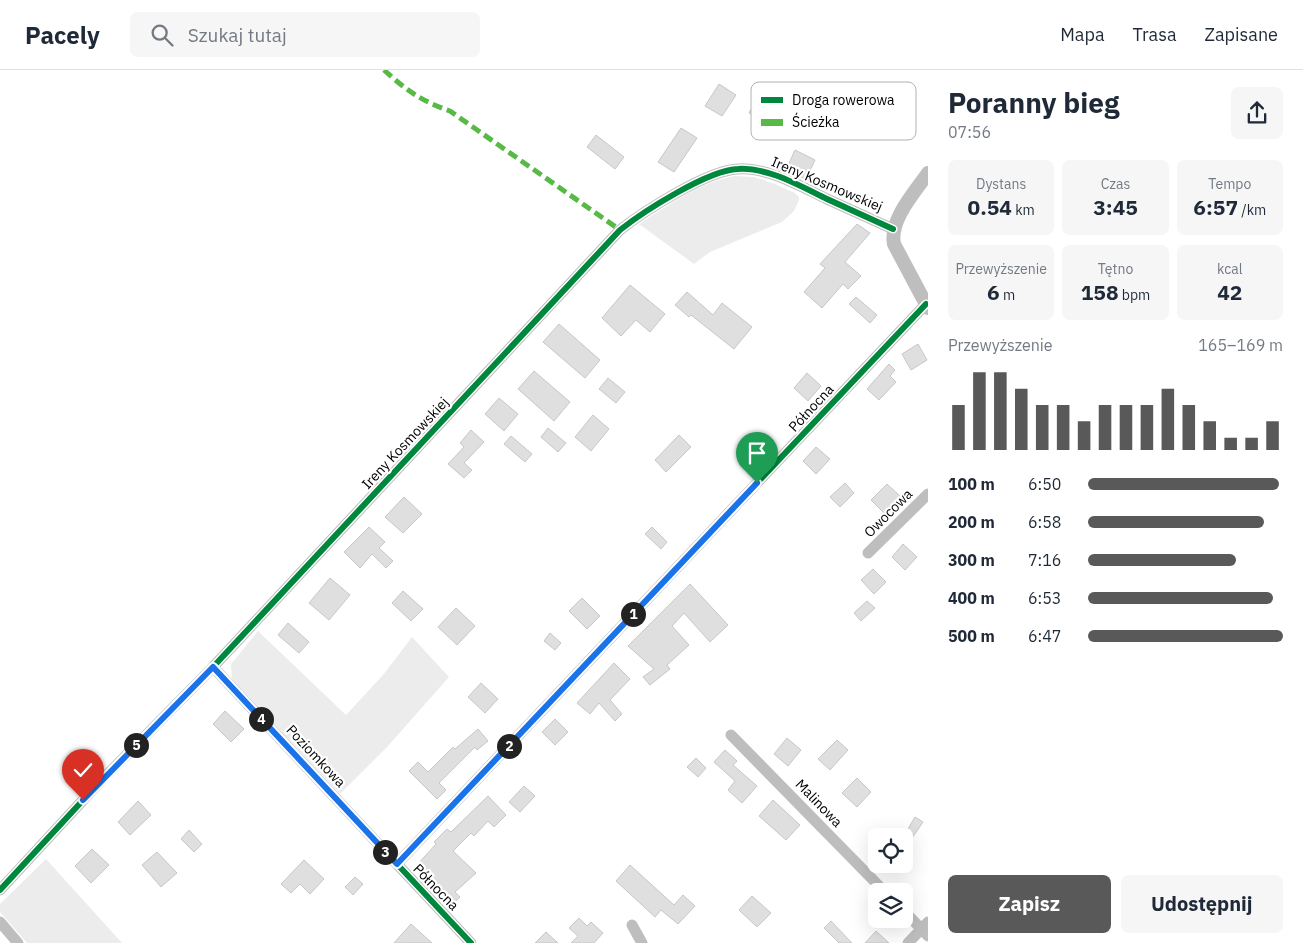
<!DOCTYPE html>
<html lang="pl">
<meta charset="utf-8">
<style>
:root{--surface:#fff;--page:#f6f6f7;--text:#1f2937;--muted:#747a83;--line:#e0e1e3;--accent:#595959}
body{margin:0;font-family:"IBM Plex Sans",sans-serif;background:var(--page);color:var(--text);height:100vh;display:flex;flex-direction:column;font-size:19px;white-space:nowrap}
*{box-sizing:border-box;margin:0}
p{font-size:16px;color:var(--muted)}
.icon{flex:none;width:28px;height:28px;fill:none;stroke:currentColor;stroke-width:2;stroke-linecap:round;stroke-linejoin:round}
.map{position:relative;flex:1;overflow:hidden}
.sheet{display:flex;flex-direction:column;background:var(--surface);width:375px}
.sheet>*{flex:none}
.tools{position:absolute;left:868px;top:758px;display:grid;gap:10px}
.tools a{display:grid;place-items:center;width:45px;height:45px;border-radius:8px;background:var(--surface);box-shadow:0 5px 20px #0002;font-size:25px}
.pin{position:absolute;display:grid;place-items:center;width:42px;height:42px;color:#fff;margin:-51px -21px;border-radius:50% 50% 50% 0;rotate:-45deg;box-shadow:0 0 5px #0007}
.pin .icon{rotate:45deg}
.km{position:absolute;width:25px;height:25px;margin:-12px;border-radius:50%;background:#222;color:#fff;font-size:14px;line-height:25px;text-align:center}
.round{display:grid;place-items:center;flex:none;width:52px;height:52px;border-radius:8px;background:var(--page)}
.head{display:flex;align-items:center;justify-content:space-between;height:85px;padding:0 20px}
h1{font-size:28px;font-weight:800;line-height:38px}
.figures{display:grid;grid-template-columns:repeat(3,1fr);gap:8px;height:85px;padding:5px 20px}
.figures div{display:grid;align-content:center;border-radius:8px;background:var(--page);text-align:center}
.figures b{font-size:21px;font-weight:800}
.figures small{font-size:14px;font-weight:400}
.figures p{font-size:14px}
.chart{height:140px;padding:10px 20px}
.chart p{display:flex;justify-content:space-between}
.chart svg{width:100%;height:90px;margin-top:5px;stroke:var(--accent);stroke-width:6}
.cta{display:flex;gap:10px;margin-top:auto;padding:10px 20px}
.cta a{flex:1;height:58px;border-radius:8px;background:var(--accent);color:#fff;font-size:20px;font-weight:800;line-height:58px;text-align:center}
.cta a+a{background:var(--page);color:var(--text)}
ul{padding:0 20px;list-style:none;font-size:16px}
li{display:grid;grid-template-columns:80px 60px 1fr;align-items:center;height:38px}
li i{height:12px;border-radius:6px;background:var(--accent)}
header{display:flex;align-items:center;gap:30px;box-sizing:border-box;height:70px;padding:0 25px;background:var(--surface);border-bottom:1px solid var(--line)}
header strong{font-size:24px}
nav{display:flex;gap:28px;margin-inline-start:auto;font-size:18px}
.search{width:350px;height:45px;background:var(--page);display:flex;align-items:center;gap:12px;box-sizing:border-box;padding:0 18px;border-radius:8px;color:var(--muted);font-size:19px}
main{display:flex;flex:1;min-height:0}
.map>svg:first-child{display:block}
.green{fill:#ececec}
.building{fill:#dfdfdf;stroke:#c7c7c7}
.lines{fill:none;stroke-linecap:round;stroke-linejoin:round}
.minor{stroke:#bebebe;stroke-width:11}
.tertiary{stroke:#bebebe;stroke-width:14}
.quiet{stroke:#58b947;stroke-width:5;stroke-dasharray:10 5;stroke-linecap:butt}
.cycleway-casing{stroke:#fff;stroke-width:9}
.cycleway{stroke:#00873e;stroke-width:6}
.route-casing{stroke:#fff;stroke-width:10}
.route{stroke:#1a73e8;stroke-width:6}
.labels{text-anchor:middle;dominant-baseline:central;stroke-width:4.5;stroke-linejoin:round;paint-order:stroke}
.street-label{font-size:14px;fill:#000;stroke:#fff}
.key{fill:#fff;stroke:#b2b2b2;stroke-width:1}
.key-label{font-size:14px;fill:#000}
</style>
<header>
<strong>Pacely</strong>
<div class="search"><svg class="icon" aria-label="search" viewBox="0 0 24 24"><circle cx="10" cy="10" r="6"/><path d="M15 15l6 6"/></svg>Szukaj tutaj</div>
<nav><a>Mapa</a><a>Trasa</a><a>Zapisane</a></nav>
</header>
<main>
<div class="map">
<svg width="928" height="873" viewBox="0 0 928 873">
<rect width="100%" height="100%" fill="#fff"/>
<path class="green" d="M 735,106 L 754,107 L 775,114 L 795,123 L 799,127 L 799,130 L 794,141 L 782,152 L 710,182 L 694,194 L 639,154 C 669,135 700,112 735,106 Z
M 258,561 L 346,645 L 383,605 L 412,567 L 449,607 L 387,677 L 340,724 L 232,609 L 231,594 Z
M 46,789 L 122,873 L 27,873 L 0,842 L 0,834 Z"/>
<path class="building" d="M 719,14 L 736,25 L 722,46 L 705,36 Z
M 759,23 L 787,38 L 777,57 L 749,43 Z
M 681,58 L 697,68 L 674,102 L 658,92 Z
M 596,65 L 624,87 L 615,99 L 587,77 Z
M 795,80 L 815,90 L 806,109 L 786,100 Z
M 857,154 L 870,163 L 845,192 L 861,206 L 848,219 L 843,214 L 822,238 L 804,222 L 825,198 L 820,194 Z
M 630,215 L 665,244 L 650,262 L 636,250 L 621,266 L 602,248 Z
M 687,222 L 713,245 L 722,233 L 752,257 L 734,279 L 691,245 L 689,247 L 675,235 Z
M 856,227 L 877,245 L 870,253 L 849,234 Z
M 559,254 L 600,290 L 585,308 L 543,272 Z
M 918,274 L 927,290 L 911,300 L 902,284 Z
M 889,294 L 895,300 L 890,306 L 896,312 L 879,330 L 867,319 Z
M 534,301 L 570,332 L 554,351 L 518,319 Z
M 807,303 L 821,316 L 808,331 L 794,318 Z
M 608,308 L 625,322 L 616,333 L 599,319 Z
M 499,328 L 518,344 L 504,361 L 485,344 Z
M 593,345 L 609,359 L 591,381 L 575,367 Z
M 548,358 L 566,373 L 558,382 L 541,367 Z
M 471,360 L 484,372 L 464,393 L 472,400 L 464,408 L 448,394 L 464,377 L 460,373 Z
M 679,365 L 691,377 L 666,402 L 655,390 Z
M 511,366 L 532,384 L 525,392 L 504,374 Z
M 816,377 L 830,389 L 816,404 L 803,391 Z
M 845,413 L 854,423 L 840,437 L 830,427 Z
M 887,414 L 900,426 L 884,443 L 871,430 Z
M 404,427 L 422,444 L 403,463 L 385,447 Z
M 369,457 L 385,472 L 379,478 L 393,491 L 386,498 L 372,484 L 360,498 L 344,482 Z
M 652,457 L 667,472 L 661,479 L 645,464 Z
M 903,474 L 917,487 L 905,500 L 892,487 Z
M 873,499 L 886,512 L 874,524 L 861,510 Z
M 330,508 L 350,525 L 329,550 L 309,533 Z
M 690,514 L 728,555 L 710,572 L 684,543 L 672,556 L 689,575 L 667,595 L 670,599 L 650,615 L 643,607 L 654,599 L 628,576 Z
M 403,521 L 423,539 L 411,551 L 392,533 Z
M 582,528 L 600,546 L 587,559 L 569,541 Z
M 867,531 L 875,538 L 861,551 L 854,543 Z
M 456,538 L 475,556 L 457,575 L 438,557 Z
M 288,553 L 309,572 L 299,583 L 278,565 Z
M 550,563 L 561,573 L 555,580 L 544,571 Z
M 614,593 L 630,609 L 610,630 L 622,644 L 615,651 L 599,633 L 590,644 L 577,633 Z
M 481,613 L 498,629 L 485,643 L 468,627 Z
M 225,641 L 244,659 L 231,672 L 213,654 Z
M 555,649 L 568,662 L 555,675 L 542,662 Z
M 478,659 L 488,671 L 477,680 L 475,677 L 439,713 L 446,720 L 437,729 L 409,701 L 418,692 L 428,702 L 453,677 L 455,679 Z
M 787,668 L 801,680 L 788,696 L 774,684 Z
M 837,670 L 848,680 L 830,700 L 818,689 Z
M 725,680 L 737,691 L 733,695 L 757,716 L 742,733 L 728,720 L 735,711 L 714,692 Z
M 696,688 L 706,698 L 698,707 L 687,697 Z
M 857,708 L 871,722 L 857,737 L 842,723 Z
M 524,716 L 535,726 L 520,742 L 509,732 Z
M 488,726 L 506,745 L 494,757 L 488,751 L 474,766 L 471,763 L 453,781 L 476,803 L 455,822 L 460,827 L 451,836 L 436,821 L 439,817 L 416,796 L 436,774 L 434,772 L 447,759 L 451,762 Z
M 773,730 L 800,755 L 786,770 L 759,746 Z
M 138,731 L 151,745 L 130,765 L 118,752 Z
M 915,747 L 923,752 L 912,768 L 905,764 Z
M 189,760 L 202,774 L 194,782 L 181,769 Z
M 92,779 L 109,795 L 91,813 L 75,796 Z
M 157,782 L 177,803 L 161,817 L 142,795 Z
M 304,790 L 324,809 L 310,824 L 300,814 L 291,823 L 281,814 Z
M 630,795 L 674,835 L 683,825 L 695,836 L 678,854 L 661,840 L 655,847 L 616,811 Z
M 355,807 L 363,814 L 353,825 L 345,817 Z
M 752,826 L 771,843 L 757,857 L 739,840 Z
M 579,848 L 587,856 L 591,852 L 603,863 L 594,873 L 571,873 L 578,866 L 569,858 Z
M 831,851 L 852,873 L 839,873 L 824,858 Z
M 411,854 L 432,873 L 394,873 Z
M 876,861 L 889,873 L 865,873 Z
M 546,862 L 558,873 L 535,873 Z"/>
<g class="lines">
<path class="minor" d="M 868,483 L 928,424
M 213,597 L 397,794
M 731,665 L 884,821
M 0,820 L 97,715 L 213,597 L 620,160 C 644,141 708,100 738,99 C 768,97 800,116 827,129 C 849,139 871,149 893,159
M 904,841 L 928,866
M 0,852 L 18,873
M 632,855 L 642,873
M 471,873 L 397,794 L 926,234
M 908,873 L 928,852"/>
<path class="tertiary" d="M 928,103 C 915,122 889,150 894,174 L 928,238"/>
<path class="quiet" d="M 384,0 C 406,20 421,31 450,41 L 620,160"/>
<g class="cycleway-casing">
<path id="cycleway" d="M 0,820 L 97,715 L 213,597 L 620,160 C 644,141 708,100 738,99 C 768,97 800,116 827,129 C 849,139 871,149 893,159
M 471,873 L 397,794 L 926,234"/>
</g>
<use href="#cycleway" class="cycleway"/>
</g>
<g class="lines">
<g class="route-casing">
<path id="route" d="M 83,730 L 213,597 L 397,794 L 757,413"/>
</g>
<use href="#route" class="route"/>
</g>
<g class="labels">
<g class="street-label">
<text transform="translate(827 114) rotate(23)">Ireny Kosmowskiej</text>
<text transform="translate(811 338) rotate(-47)">Północna</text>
<text transform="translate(405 373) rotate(-47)">Ireny Kosmowskiej</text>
<text transform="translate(888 443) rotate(-45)">Owocowa</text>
<text transform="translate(316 686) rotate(47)">Poziomkowa</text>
<text transform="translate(819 733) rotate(46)">Malinowa</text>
<text transform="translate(436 817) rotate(46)">Północna</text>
</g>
</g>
<rect x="751" y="12" width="165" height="58" rx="8" class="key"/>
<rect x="761" y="27" width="22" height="6" fill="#00873e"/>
<rect x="761" y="49" width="22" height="7" fill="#58b947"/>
<g class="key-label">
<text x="792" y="35">Droga rowerowa</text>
<text x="792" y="57">Ścieżka</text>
</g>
</svg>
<div class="tools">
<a><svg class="icon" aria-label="locate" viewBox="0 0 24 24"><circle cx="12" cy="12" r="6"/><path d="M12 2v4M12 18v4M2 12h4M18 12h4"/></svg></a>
<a><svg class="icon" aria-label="layers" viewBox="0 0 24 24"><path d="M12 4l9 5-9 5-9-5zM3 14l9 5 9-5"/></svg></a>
</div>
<div class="pin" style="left:757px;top:413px;background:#1e9e55"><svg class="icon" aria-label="arrive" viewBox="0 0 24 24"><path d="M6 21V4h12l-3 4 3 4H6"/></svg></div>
<div class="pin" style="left:83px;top:730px;background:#d93025"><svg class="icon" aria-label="check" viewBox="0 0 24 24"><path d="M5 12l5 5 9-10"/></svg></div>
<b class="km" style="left:633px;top:544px">1</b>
<b class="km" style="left:509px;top:676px">2</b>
<b class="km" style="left:385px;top:782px">3</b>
<b class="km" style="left:261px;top:649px">4</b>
<b class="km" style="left:136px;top:675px">5</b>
</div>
<section class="sheet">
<div class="head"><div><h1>Poranny bieg</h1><p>07:56</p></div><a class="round"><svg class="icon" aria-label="share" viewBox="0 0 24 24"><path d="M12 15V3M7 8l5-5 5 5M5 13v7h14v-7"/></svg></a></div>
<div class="figures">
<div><p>Dystans</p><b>0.54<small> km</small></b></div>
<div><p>Czas</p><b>3:45</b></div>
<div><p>Tempo</p><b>6:57<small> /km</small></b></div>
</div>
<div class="figures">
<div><p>Przewyższenie</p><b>6<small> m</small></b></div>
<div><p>Tętno</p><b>158<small> bpm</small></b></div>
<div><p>kcal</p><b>42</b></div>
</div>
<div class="chart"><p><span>Przewyższenie</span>165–169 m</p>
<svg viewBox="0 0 160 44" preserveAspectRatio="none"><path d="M5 44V22M15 44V6M25 44V6M35 44V14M45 44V22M55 44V22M65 44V30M75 44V22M85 44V22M95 44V22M105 44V14M115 44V22M125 44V30M135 44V38M145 44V38M155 44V30"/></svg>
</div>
<ul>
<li><b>100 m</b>6:50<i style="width:98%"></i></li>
<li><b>200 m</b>6:58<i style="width:90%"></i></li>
<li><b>300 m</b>7:16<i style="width:76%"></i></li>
<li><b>400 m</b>6:53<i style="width:95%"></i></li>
<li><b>500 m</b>6:47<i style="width:100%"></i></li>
</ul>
<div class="cta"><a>Zapisz</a><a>Udostępnij</a></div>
</section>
</main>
